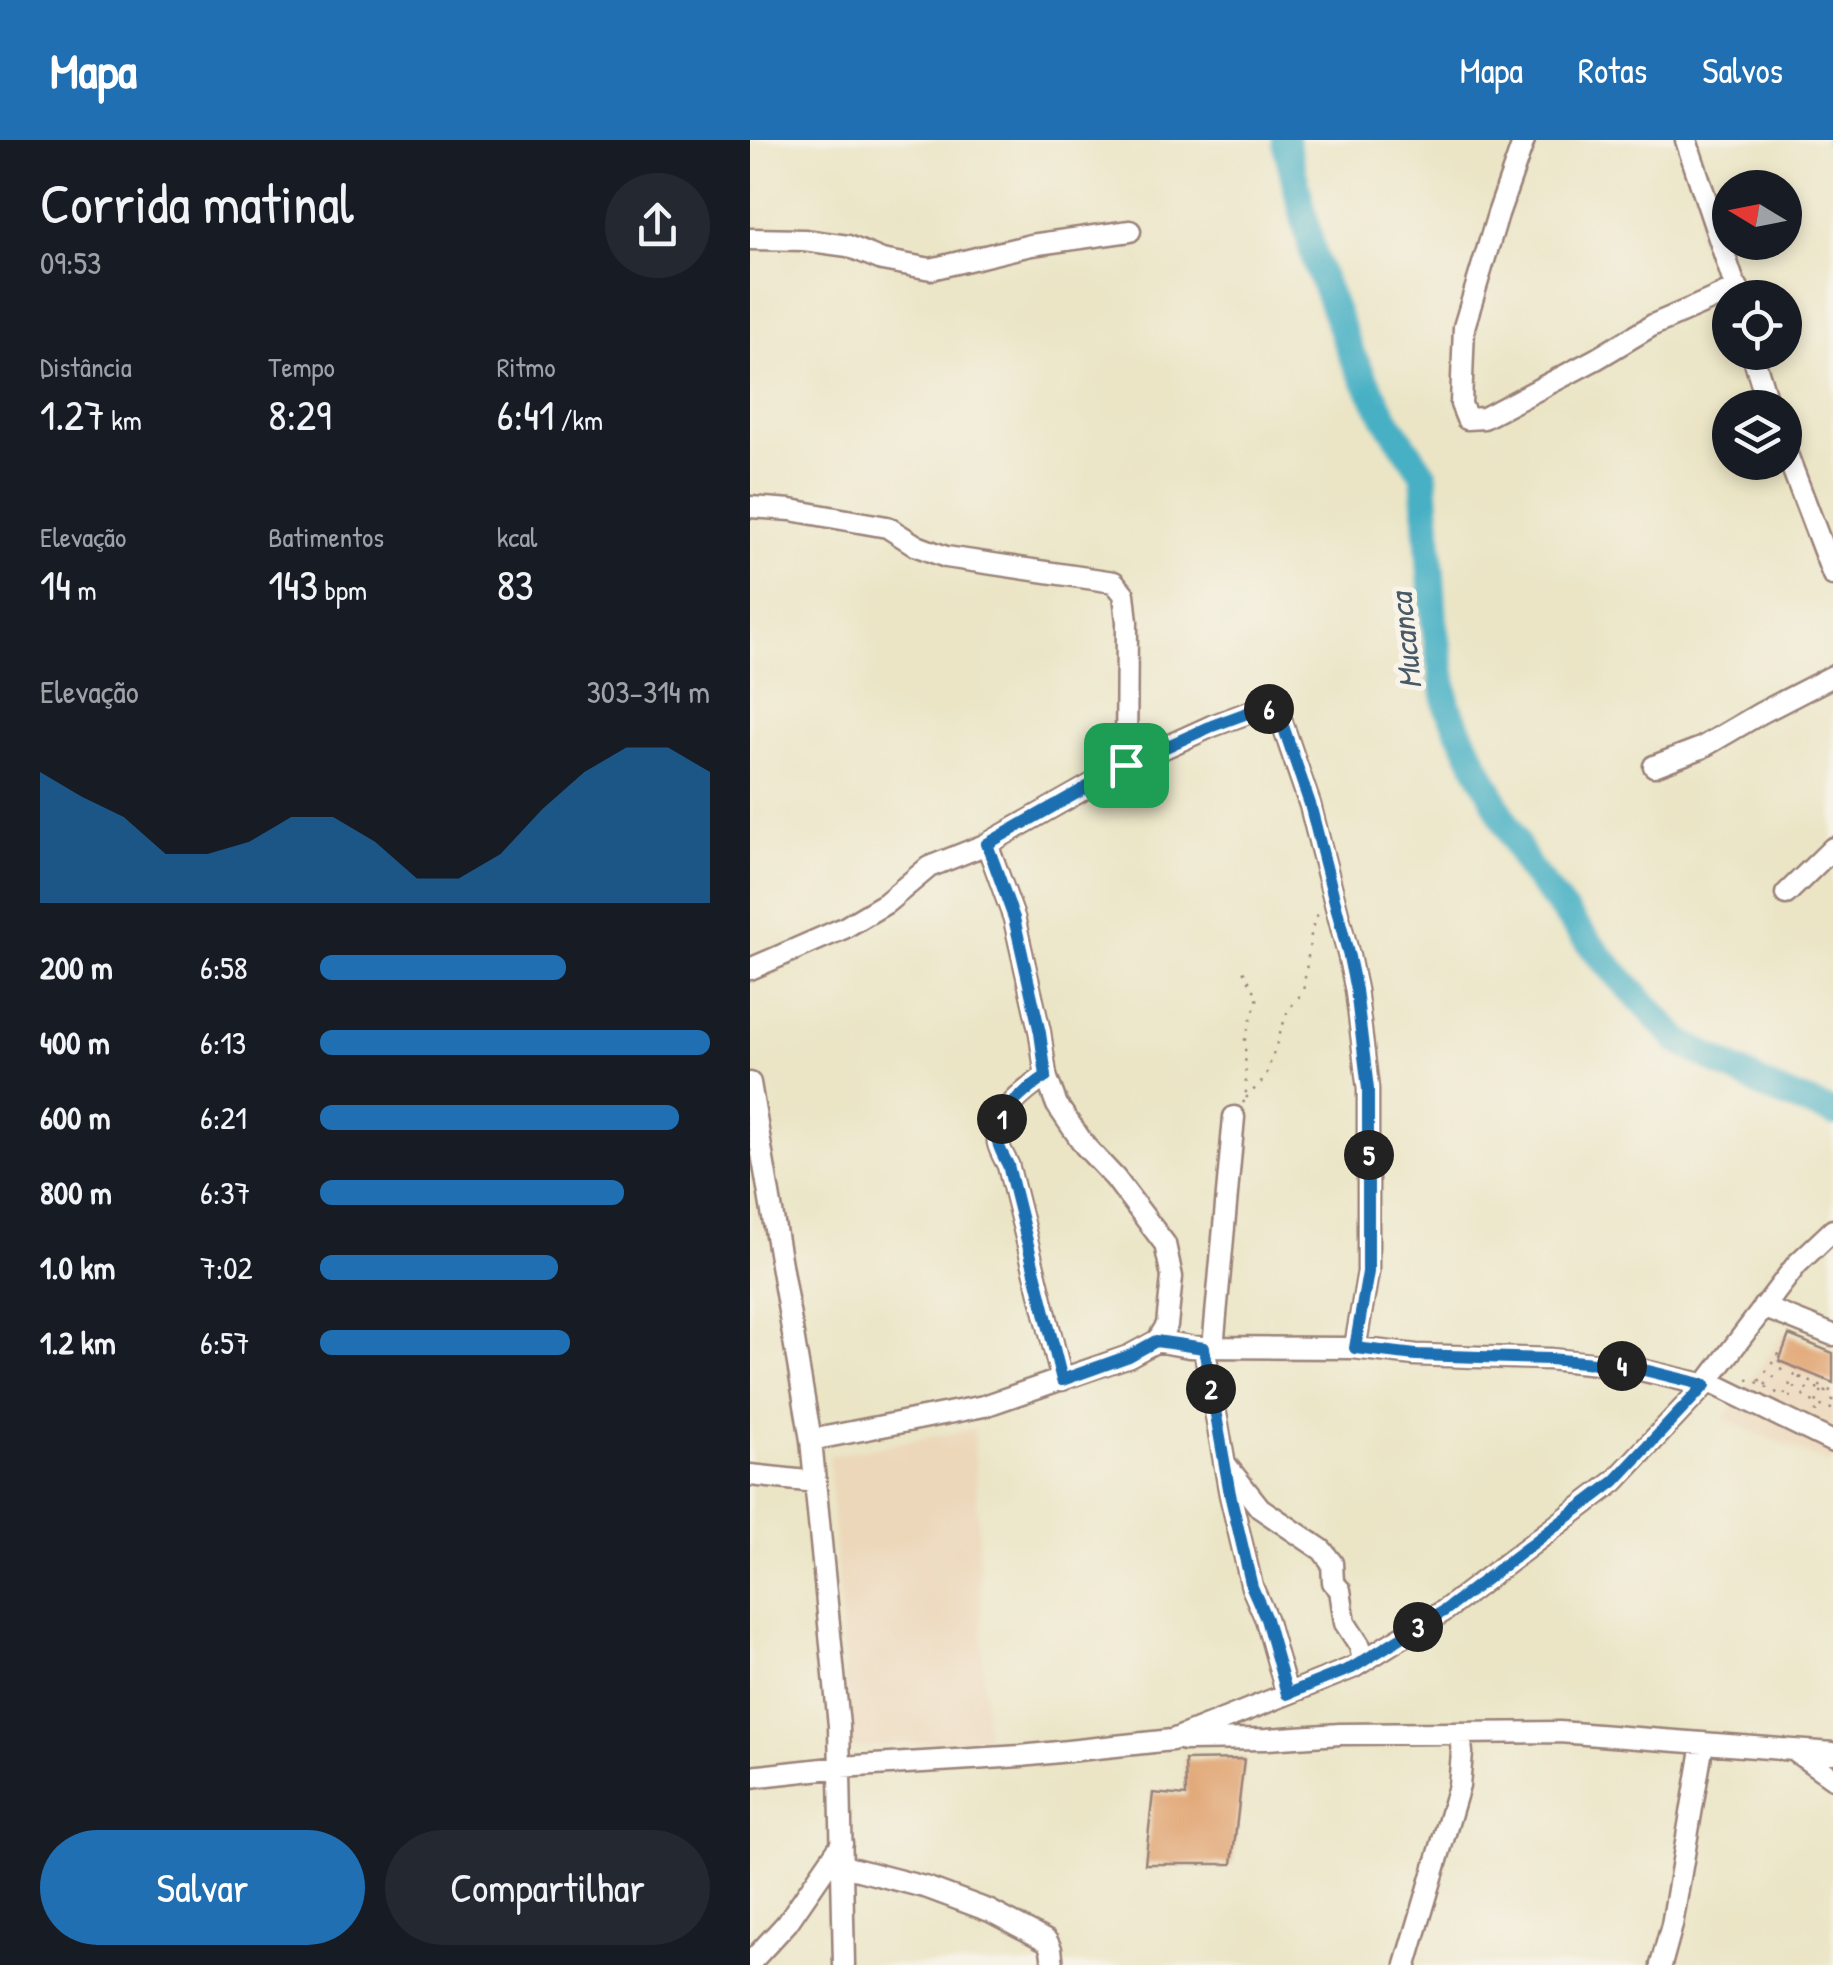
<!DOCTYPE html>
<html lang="pt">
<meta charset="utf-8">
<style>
:root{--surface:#171b24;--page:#242831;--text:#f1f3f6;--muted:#9ea1a6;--accent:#1f6fb2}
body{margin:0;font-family:"Patrick Hand",sans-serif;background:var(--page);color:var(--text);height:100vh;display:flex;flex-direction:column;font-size:38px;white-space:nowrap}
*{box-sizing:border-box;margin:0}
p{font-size:32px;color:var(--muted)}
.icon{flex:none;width:55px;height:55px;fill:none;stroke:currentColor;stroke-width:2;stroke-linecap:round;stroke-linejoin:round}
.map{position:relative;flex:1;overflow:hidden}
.details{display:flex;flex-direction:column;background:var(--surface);width:750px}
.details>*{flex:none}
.needle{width:65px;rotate:280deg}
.tools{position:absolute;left:962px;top:30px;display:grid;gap:20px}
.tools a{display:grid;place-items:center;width:90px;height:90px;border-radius:50%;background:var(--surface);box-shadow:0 5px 15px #0003;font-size:50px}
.pin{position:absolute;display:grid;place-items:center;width:85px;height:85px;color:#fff;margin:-42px;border-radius:20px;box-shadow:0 5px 15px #0006}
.km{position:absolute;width:50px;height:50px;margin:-25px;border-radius:50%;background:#222;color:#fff;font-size:28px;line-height:50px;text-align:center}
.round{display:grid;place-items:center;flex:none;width:105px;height:105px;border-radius:52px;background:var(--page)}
.summary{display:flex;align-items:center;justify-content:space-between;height:170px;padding:0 40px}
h1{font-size:55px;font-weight:600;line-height:75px}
.stats{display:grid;grid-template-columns:repeat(3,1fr);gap:15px;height:170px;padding:10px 40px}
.stats div{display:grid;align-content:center}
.stats b{font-size:42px;font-weight:600}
.stats small{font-size:28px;font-weight:400}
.stats p{font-size:28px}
.chart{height:280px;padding:20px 40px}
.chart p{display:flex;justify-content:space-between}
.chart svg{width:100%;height:180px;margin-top:10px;fill:var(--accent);opacity:.7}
.action{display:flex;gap:20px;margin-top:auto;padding:20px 40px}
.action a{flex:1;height:115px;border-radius:60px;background:var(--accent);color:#fff;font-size:40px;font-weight:600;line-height:115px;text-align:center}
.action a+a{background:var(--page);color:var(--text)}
ul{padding:0 40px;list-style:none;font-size:32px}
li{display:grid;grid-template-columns:160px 120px 1fr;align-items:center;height:75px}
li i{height:25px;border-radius:12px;background:var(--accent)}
header{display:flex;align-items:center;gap:60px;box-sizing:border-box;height:140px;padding:0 50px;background:var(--accent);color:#fff}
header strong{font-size:48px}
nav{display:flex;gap:55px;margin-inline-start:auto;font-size:35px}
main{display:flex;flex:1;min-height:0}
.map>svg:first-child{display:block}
.built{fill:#ecd7ba}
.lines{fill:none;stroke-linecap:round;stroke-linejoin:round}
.stream{stroke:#46b0c4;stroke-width:5}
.river{stroke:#46b0c4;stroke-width:28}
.building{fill:#df9e69}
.minor-casing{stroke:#9a8278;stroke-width:25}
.path{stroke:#9a8278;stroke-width:2.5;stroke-dasharray:2.5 8;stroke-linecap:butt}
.minor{stroke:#fff;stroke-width:20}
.route-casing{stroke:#fff;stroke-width:20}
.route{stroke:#1f6fb2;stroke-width:12}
.labels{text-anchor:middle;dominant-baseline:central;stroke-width:10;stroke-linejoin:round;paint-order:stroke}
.water-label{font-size:32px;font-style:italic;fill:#485968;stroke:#f7f3e8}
</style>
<header>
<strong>Mapa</strong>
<nav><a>Mapa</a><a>Rotas</a><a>Salvos</a></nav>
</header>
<main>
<section class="details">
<div class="summary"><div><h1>Corrida matinal</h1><p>09:53</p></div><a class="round"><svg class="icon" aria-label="share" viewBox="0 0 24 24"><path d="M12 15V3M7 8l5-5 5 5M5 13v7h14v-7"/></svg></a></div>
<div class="stats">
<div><p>Distância</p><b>1.27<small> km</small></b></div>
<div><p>Tempo</p><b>8:29</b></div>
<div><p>Ritmo</p><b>6:41<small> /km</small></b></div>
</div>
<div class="stats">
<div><p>Elevação</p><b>14<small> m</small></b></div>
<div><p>Batimentos</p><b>143<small> bpm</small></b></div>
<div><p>kcal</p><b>83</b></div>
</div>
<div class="chart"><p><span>Elevação</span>303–314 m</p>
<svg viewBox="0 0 160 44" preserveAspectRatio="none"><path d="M0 44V12L10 18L20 23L30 32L40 32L50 29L60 23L70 23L80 29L90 38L100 38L110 32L120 21L130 12L140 6L150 6L160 12V44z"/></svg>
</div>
<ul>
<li><b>200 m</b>6:58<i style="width:63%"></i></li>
<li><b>400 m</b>6:13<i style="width:100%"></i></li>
<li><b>600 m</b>6:21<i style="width:92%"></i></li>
<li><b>800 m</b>6:37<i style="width:78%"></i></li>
<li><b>1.0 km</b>7:02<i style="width:61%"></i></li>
<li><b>1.2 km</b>6:57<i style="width:64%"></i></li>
</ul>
<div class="action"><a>Salvar</a><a>Compartilhar</a></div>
</section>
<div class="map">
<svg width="1083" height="1825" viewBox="0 0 1083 1825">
<rect width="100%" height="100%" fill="#f7f3e8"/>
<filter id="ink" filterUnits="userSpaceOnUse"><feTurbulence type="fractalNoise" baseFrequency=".01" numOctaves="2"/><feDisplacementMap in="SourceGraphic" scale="20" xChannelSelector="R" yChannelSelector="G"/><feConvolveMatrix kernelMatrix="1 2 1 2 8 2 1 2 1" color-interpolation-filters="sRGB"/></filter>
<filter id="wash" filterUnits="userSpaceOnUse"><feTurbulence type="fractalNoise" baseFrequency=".0048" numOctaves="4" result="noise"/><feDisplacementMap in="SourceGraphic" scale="40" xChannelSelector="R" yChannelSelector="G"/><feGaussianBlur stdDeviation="2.25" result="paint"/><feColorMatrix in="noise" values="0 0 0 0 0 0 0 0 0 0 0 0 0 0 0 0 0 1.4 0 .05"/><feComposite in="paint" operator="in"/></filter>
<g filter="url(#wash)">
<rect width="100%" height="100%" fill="#ebe5c6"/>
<path class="built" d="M 1034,1193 L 1083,1213 L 1083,1325 L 973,1279 Z
M 224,1289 L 236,1598 L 100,1608 L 79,1316 Z"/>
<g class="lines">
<path class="stream" d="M 1078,0 L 1083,10"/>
<path class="river" d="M 535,0 L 565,121 L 602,216 L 637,280 L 674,335 L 684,479 L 697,566 L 778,727 L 850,816 L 930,902 L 1022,950 L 1083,973"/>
</g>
<g id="blocks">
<path class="building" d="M 1039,1195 L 1083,1213 L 1083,1243 L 1029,1221 Z
M 494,1619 L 482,1724 L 395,1724 L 403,1653 L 436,1656 L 435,1620 Z"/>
</g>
</g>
<g filter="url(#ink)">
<use href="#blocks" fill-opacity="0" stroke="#9a8278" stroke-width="2.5"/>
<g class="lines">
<g class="minor-casing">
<path id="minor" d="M 774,0 L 748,74 L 714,187 L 711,264 L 717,279 L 734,278 L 846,219 L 903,185 L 988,148
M 936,0 L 989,158
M 0,99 L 54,100 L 98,106 L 132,120 L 181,129 L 281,105 L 380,91
M 1002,212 L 1019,268
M 1035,309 L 1083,435
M 0,367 L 41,370 L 137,387 L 167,406 L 196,417 L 364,442 L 374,454 L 377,482 L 376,625
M 904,626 L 951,608 L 1011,573 L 1083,536
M 237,704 L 264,778 L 290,893 L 296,936 L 307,965 L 335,1006 L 365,1038 L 415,1104 L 422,1137 L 417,1185 L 407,1201
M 1036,754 L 1083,708
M 0,829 L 94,788 L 136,763 L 179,727 L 237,704 L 376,625 L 462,586 L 508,569 L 522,569 L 531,580 L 560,665 L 599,817 L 606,850 L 618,949 L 618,1132 L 605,1208
M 296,936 C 275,950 245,972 248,1002 C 249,1009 255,1019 258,1025 L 312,1240
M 0,943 L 61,1300 L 89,1586 L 94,1825
M 1013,1167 L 1083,1195
M 454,1207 L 480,1354 L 502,1447 L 516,1479 L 537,1554
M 463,1208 L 484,977
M 958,1241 L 1083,1302
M 61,1300 L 234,1266 L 379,1216 L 407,1201 L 439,1207 L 605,1208 L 666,1215 L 799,1219 L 878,1227 L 955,1245
M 476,1325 L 510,1368 L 572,1410 L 582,1423 L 583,1442 L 590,1450 L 595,1483 L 610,1506 L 613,1521
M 0,1335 L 66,1342
M 434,1600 L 517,1599 L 590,1594 L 809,1592 L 1083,1613
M 1046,1612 L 1083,1638
M 0,1637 L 91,1627 L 271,1616 L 422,1600 L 602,1528 L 694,1471 L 865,1341 L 955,1245 L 1047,1124 L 1083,1090
M 93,1726 L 178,1748 L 240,1771 L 297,1801 L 301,1809 L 303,1825
M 0,1823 L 37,1783 L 92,1703
M 656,1825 L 709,1646 L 712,1613 L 710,1594
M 911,1825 L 922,1785 L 953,1603"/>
</g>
<path class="path" d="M 496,958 L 515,938 L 538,870 L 553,852 L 562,788 L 568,773
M 493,963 L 496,958 L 495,898 L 508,857 L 493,830
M 1050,1237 L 1083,1252
M 997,1240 L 1001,1239 L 1029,1254
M 1009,1241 L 1034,1207
M 1015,1245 L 1037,1224
M 1034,1255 L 1048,1229
M 1040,1258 L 1053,1231
M 1083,1261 L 1073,1248 L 1054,1249 L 1052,1253 L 1054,1257 L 1079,1270 L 1083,1267
M 1066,1273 L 1066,1263 L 1073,1248"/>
<use href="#minor" class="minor"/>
</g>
</g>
<g class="lines" filter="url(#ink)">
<g class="route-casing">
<path id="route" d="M 508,569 L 522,569 L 531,580 L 560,664 L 599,817 L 606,850 L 618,949 L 618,1132 L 605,1208 L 666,1215 L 799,1219 L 878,1226 L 955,1245 L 865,1341 L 694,1471 L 602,1528 L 537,1554 L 516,1479 L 502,1447 L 480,1354 L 454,1208 L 406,1201 L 379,1216 L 312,1240 L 258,1025 C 255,1019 249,1009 248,1002 C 245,972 275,951 296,936 L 290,893 L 264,778 L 237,704 L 376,625 L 462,586 Z"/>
</g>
<use href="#route" class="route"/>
</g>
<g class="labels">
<g class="water-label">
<text transform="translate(655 501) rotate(-96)">Mucanca</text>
</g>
</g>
</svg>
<div class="tools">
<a><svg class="needle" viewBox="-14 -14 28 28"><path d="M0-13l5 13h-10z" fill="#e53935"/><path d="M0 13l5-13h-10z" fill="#9ea1a6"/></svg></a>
<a><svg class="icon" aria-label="locate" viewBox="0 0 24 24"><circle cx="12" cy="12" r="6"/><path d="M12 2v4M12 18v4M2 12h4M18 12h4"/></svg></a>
<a><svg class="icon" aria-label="layers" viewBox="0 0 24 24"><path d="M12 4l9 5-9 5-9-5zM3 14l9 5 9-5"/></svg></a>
</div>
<div class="pin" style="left:376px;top:625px;background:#1e9e55"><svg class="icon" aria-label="arrive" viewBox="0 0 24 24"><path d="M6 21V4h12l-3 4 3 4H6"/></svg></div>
<b class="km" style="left:252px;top:979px">1</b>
<b class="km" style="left:461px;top:1249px">2</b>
<b class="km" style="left:668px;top:1487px">3</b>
<b class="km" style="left:872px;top:1226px">4</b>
<b class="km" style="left:619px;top:1015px">5</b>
<b class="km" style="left:519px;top:569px">6</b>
</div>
</main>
